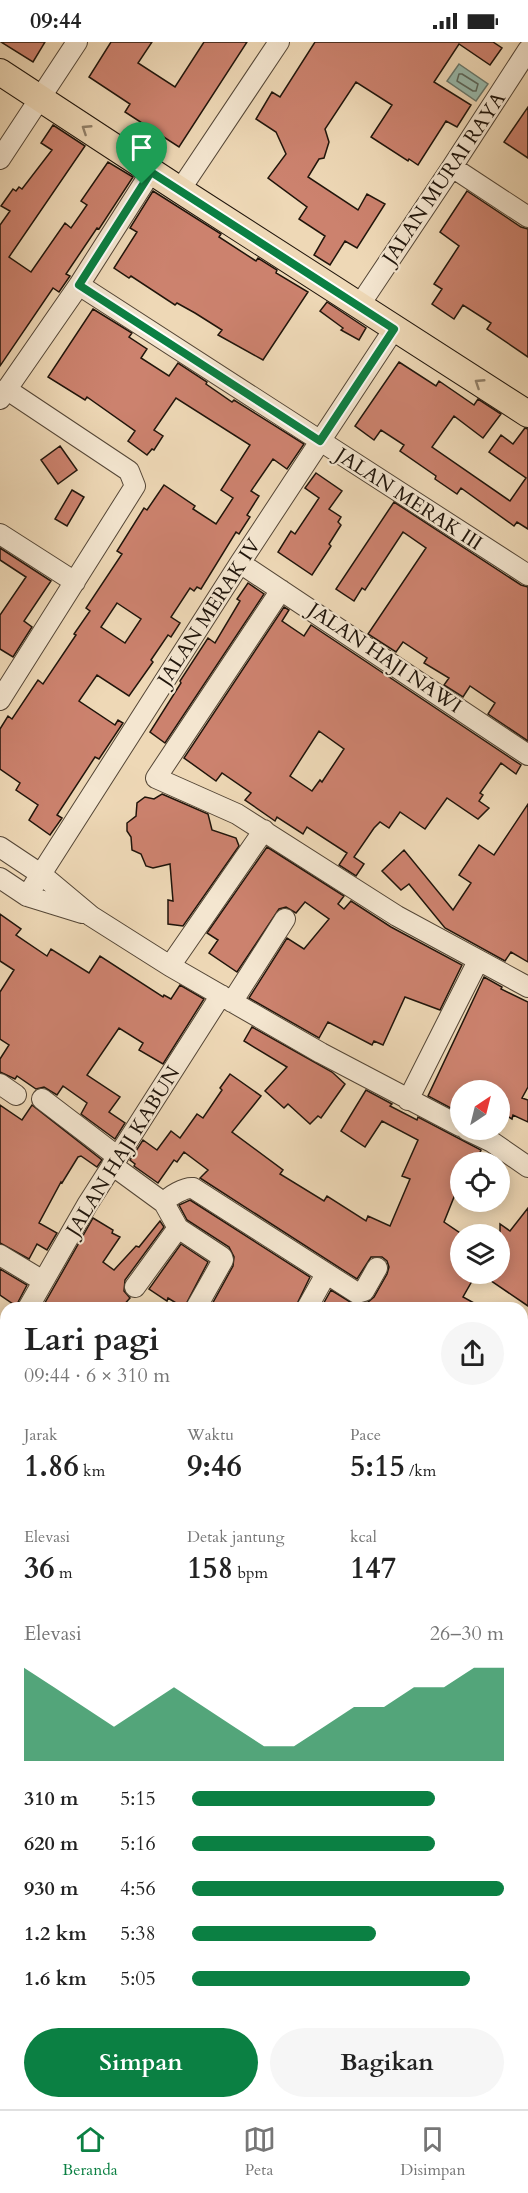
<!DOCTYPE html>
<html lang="id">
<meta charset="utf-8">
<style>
:root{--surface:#fff;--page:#f6f6f6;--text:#222;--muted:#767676;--line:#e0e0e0;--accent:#0b8043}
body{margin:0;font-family:Cardo,serif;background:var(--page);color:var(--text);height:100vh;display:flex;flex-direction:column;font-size:22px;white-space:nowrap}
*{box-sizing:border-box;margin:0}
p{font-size:20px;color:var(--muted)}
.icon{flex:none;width:33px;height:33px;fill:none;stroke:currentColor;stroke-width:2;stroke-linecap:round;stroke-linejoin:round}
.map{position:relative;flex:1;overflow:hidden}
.panel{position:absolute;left:0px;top:1260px;width:528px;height:807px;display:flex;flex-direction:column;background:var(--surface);border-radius:18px 18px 0 0;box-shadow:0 3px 15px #0003}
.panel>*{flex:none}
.needle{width:39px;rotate:35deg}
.buttons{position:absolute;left:450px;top:1038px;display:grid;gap:12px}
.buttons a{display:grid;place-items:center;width:60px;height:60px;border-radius:50%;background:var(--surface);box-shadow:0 3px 15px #0003;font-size:30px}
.pin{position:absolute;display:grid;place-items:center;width:51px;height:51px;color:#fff;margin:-62px -26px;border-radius:50% 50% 50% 0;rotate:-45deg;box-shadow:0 0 6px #0007}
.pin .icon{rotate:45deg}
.round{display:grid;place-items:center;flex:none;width:63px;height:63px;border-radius:32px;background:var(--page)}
.summary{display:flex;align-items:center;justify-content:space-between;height:102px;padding:0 24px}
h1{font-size:33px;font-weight:800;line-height:45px}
.stats{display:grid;grid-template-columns:repeat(3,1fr);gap:9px;height:102px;padding:6px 24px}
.stats div{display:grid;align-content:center}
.stats b{font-size:30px;font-weight:800}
.stats small{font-size:16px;font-weight:400}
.stats p{font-size:16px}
.chart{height:168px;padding:12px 24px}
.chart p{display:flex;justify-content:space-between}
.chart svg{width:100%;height:108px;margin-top:6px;fill:var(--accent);opacity:.7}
.action{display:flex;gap:12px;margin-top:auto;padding:12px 24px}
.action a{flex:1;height:69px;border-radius:36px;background:var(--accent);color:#fff;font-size:24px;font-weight:800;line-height:69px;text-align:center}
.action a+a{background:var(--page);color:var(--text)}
ul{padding:0 24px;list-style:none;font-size:20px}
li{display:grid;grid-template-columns:96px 72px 1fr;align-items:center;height:45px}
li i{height:15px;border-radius:8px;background:var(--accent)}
.status{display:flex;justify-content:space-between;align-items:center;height:42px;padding:0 30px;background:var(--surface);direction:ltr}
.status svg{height:16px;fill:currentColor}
.tab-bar{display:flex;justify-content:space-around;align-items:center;height:84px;border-top:2px solid var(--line);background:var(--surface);font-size:16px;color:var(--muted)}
.tab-bar a{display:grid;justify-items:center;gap:3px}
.tab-bar .current{color:var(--accent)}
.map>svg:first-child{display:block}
.water{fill:#99baac;stroke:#69786c;stroke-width:1.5}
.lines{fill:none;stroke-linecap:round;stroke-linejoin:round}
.shore{stroke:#5c685c;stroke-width:1.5}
.river{stroke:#99baac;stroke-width:33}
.building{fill:#cc826e;stroke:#20150b;stroke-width:1.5;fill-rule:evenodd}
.minor-casing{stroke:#544636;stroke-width:22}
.major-casing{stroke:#20150b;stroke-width:28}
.minor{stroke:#f4e6d0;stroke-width:20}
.major{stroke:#eed8b6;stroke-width:26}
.oneway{stroke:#918069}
.route-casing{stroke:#fff;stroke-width:12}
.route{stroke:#0b8043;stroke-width:8}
.labels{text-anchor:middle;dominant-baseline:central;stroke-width:4.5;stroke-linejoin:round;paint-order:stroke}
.street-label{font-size:20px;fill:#20150b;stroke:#f4e6d0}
</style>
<div class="status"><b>09:44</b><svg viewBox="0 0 49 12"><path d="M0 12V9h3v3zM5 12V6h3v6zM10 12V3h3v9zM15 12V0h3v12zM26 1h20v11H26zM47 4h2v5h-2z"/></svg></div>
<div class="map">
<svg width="528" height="2067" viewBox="0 0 528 2067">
<rect width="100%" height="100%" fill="#eed8b6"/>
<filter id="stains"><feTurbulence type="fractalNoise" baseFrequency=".00333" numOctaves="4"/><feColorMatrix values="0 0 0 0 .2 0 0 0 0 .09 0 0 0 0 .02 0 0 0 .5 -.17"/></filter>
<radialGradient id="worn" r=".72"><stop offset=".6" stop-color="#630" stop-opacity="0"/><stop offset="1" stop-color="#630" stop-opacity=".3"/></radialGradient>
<path class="water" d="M 459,22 L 488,42 L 476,59 L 447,39 Z"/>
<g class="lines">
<path class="shore" d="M 459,32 L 462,32 L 478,42 L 476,49 L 473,49 L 457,39 Z"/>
<path class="river" d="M 522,1938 L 528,1930
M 368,2067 L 374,2061"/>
</g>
<path class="building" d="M 1,0 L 45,0 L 33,20 Z
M 111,0 L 152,0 L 138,21 L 175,45 L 204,0 L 247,0 L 179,105 L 125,70 L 130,62 L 89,35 Z
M 315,0 L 493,0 L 502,6 L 490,23 L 459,2 L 434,40 L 471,63 L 457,85 L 446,79 L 418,123 L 409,117 L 408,119 L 371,95 L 392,63 L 356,40 L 325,87 L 329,100 L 324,116 L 319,117 L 308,135 L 358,168 L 367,152 L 385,162 L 357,206 L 345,199 L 330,223 L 314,213 L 325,194 L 299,177 L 307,165 L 268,136 L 286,112 L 276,90 L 256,77 L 272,50 L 280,55 Z
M 528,65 L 528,116 L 504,100 Z
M 53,83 L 85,104 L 9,215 L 31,230 L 65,181 L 71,186 L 87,163 L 81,159 L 108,120 L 133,135 L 99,187 L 97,186 L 66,232 L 70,234 L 59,250 L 53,246 L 0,324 L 0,183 L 10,169 L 1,164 L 13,147 L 16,149 L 19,145 L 22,147 L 52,108 L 41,101 Z
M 153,149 L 221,192 L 219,195 L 256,219 L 258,216 L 277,228 L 276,231 L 308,250 L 263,318 L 218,293 L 222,288 L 195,271 L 177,261 L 175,263 L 131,234 L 129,236 L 114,226 L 137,190 L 130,186 Z
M 467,149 L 521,185 L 528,187 L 528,315 L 487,287 L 491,281 L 463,263 L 454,277 L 432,262 L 442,247 L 434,242 L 459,204 L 440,190 Z
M 327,260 L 366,286 L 359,298 L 341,288 L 343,286 L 320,269 Z
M 93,267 L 132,291 L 129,295 L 147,307 L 141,316 L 169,334 L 178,321 L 207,340 L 206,342 L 232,360 L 234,358 L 304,402 L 287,427 L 273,417 L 251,449 L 259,454 L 247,473 L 250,475 L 239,492 L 236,490 L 201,547 L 197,545 L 194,549 L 190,546 L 171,575 L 180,581 L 171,595 L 168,593 L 151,618 L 153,620 L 129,654 L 97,633 L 79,659 L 115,683 L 118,678 L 123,681 L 99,717 L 95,715 L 57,773 L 62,776 L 50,793 L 29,778 L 38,763 L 16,748 L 20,741 L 0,727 L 0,687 L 8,674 L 12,677 L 38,638 L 43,642 L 76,593 L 74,592 L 90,569 L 86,566 L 122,512 L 117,509 L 144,466 L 147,468 L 164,443 L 195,464 L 193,467 L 216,482 L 233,456 L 221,448 L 250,403 L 176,356 L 154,388 L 163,394 L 154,408 L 152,407 L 147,413 L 128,399 L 135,389 L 87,355 L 85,358 L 48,335 ZM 117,561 L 141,577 L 125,601 L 101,585 Z
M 399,320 L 436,344 L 439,339 L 474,363 L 478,357 L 501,372 L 483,396 L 454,374 L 432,405 L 510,459 L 526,436 L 489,410 L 501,393 L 513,402 L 525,386 L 528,387 L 528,487 L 517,480 L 514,484 L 461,446 L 457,452 L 435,437 L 436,434 L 400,409 L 404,403 L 381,388 L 374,398 L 355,384 Z
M 60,404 L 77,428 L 58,442 L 41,418 Z
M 316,431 L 342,449 L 329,467 L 341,475 L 338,480 L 341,483 L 329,502 L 331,504 L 312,533 L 278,510 L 291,489 L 295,492 L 319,456 L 305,446 Z
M 72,448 L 84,455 L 67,484 L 55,477 Z
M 394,460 L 521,543 L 528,545 L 528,699 L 488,672 L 495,661 L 470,644 L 463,655 L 444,643 L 449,636 L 424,621 L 427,616 L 403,600 L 396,610 L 368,592 L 426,506 L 403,490 L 365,548 L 362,546 L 354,559 L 336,547 Z
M 0,506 L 51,539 L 24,579 L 32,585 L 13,615 L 0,607 L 0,573 L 26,535 L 0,518 Z
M 248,541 L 264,552 L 165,701 L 150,690 L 181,641 L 180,639 L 208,596 L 215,601 L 240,559 L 237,557 Z
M 284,565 L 289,568 L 282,579 L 304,594 L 311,583 L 521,723 L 516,732 L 501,721 L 480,751 L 483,753 L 479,759 L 489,766 L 478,777 L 447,756 L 425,787 L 400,770 L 389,786 L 380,780 L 374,786 L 354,815 L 364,822 L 356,834 L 339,823 L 347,811 L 307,785 L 303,792 L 277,775 L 275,779 L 245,758 L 251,751 L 222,731 L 216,739 L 184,716 ZM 319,689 L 344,707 L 322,740 L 320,738 L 312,749 L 290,734 Z
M 162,752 L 208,772 L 212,788 L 236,796 L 239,804 L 183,884 L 168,882 L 168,858 L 173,859 L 170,822 L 153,826 L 146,824 L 141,812 L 132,808 L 131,795 L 127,789 L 127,781 L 136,774 L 137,761 L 145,755 L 154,757 Z
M 528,762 L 528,920 L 511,910 L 505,919 L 445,886 L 409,842 L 401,848 L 382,829 L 404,808 L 453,868 L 471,841 L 459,833 L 479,803 L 494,813 Z
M 267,805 L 344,854 L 338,862 L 344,867 L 351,859 L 391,885 L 462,923 L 440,968 L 405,955 L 383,1003 L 374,999 L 372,1003 L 328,980 L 319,996 L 249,956 L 287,896 L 304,907 L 329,877 L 305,860 L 296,871 L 286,865 L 279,867 L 237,930 L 209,911 L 218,898 L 207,891 Z
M 0,872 L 21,887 L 16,893 L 47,914 L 51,907 L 89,931 L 100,914 L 163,955 L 164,953 L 171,957 L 180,943 L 204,957 L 163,1022 L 139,1008 L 143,1001 L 119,986 L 87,1033 L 120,1055 L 109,1070 L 125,1081 L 115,1097 L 81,1072 L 87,1061 L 63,1044 L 57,1053 L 44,1045 L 36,1047 L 17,1034 L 15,1037 L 0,1030 L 0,1017 L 9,1003 L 0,997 L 0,950 L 14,928 L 0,919 Z
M 484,935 L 502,945 L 501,947 L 528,960 L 528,1045 L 522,1056 L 528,1058 L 528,1080 L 513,1073 L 512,1077 L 500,1070 L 500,1048 L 460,1048 L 460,1071 L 428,1054 Z
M 252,985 L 332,1030 L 345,1042 L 321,1076 L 318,1074 L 310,1082 L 288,1062 L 284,1066 L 265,1049 L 287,1025 L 244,999 Z
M 230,1032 L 261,1054 L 232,1090 L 283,1128 L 280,1132 L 324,1159 L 327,1154 L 366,1179 L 368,1174 L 390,1184 L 410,1137 L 402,1134 L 418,1098 L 382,1079 L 365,1105 L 341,1089 L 366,1048 L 392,1062 L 390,1064 L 417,1078 L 418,1075 L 481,1108 L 476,1120 L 460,1120 L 460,1140 L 444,1180 L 460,1191 L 460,1232 L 476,1232 L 463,1255 L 483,1266 L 321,1266 L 331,1248 L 355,1263 L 368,1260 L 374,1255 L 387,1232 L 389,1225 L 387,1219 L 382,1215 L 371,1215 L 357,1237 L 200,1136 L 208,1128 L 184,1110 L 177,1120 L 174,1118 L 158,1141 L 134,1124 L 135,1122 L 130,1118 L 143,1098 L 157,1108 L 171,1089 L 180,1096 L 197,1072 L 203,1076 L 222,1048 L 220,1046 Z
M 0,1063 L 22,1078 L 32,1063 L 102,1118 L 97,1125 L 81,1114 L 78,1115 L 62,1141 L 61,1140 L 39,1181 L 57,1191 L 47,1208 L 37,1202 L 29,1217 L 0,1201 Z
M 190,1158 L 310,1235 L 295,1266 L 210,1266 L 233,1224 L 234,1215 L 229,1205 L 187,1178 L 179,1163 Z
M 528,1166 L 528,1264 L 481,1232 L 500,1232 L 500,1182 L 510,1189 Z
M 93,1176 L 113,1188 L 112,1191 L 120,1195 L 103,1220 L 114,1228 L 136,1204 L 139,1205 L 160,1179 L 164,1185 L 125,1238 L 124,1249 L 130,1256 L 121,1266 L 42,1266 Z
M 181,1202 L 208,1220 L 184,1266 L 168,1256 L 167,1259 L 149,1247 Z
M 0,1227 L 27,1243 L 16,1264 L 0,1253 Z"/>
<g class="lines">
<g class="minor-casing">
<path id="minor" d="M 0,117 L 77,0
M 452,125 L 528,175
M 180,148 L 279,0
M 79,243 L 528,533
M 359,264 L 452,125 L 528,8
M 0,357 L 79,243 L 151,130
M 0,492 L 75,540
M 240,521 L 528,713
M 281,548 L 156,736 L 237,772 L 397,874 L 528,945
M 0,658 L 135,444 L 129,429 L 6,347
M 0,805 L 42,833 L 91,874 L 170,924 L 321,1011 L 460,1084
M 0,836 L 27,854 L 82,871
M 27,854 L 240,521 L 394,287
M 170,924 L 264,788
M 232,960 L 285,877
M 0,1042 L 16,1053
M 42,1057 L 118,1115
M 408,1058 L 478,919
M 467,1088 L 492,1100 L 528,1125
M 112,1123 L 164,1161 C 169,1154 185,1145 193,1146 L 357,1251 L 364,1249 L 377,1226
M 164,1161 L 178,1186 L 222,1215 L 223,1218 L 196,1266
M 0,1213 L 43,1239
M 135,1245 L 178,1186
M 28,1266 L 87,1163 L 221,953
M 307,1266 L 326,1232
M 0,1314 L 6,1304
M 522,1355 L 528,1359
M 0,1403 L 6,1408
M 0,1484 L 6,1474
M 522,1511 L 528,1515
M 1,1593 L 6,1597
M 522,1645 L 528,1636
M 0,1939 L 6,1931
M 155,2067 L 159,2061"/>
</g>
<g class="major-casing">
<path id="major" d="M 0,30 L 180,148 L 528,372"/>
</g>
<use href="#minor" class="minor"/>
<use href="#major" class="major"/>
</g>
<defs><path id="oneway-chevron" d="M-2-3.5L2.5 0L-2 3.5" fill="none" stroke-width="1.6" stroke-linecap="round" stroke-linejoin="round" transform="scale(1.5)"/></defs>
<g class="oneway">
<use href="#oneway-chevron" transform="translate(86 87) rotate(-147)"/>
<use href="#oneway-chevron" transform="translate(479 341) rotate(-147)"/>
</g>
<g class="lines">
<g class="route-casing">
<path id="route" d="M 151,130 L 394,287 L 320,399 L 79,243 Z"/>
</g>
<use href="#route" class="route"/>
</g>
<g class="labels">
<g class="street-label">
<text transform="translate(444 136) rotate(-56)">JALAN MURAI RAYA</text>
<text transform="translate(409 457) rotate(33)">JALAN MERAK III</text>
<text transform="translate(209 570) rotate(-57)">JALAN MERAK IV</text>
<text transform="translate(385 616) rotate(34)">JALAN HAJI NAWI</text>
<text transform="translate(123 1109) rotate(-58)">JALAN HAJI KABUN</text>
</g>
</g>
<rect width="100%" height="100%" filter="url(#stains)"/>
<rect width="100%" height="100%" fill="url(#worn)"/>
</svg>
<div class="buttons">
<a><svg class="needle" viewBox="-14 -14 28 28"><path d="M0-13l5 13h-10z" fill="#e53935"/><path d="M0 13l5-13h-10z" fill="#767676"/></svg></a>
<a><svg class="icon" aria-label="locate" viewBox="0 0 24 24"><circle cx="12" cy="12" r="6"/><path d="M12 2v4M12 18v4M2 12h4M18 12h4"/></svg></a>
<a><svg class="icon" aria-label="layers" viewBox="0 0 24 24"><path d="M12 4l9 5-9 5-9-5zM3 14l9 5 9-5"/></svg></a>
</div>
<div class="pin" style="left:142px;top:142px;background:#1e9e55"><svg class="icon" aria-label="arrive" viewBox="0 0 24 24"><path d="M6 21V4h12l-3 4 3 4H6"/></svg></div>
<section class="panel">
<div class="summary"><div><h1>Lari pagi</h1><p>09:44 · 6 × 310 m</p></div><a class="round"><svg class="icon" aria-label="share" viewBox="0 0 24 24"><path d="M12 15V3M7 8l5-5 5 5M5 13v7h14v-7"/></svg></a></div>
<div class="stats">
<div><p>Jarak</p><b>1.86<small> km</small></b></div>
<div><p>Waktu</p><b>9:46</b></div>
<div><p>Pace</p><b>5:15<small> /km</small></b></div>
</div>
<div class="stats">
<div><p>Elevasi</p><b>36<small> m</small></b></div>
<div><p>Detak jantung</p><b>158<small> bpm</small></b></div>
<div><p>kcal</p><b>147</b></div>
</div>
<div class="chart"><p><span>Elevasi</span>26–30 m</p>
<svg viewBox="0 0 160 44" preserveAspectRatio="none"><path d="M0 44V6L10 14L20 22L30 30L40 22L50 14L60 22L70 30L80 38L90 38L100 30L110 22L120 22L130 14L140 14L150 6L160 6V44z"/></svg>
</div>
<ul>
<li><b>310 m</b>5:15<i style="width:78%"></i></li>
<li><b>620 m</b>5:16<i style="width:78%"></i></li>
<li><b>930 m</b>4:56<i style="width:100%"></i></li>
<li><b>1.2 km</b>5:38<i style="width:59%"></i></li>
<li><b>1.6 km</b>5:05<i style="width:89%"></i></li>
</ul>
<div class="action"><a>Simpan</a><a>Bagikan</a></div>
</section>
</div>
<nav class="tab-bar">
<a class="current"><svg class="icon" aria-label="home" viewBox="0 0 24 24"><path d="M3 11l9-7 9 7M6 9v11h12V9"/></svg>Beranda</a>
<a><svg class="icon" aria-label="map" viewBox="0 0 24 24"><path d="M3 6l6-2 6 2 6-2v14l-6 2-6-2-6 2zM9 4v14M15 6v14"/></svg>Peta</a>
<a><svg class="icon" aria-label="saved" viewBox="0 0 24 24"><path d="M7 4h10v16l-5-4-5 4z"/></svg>Disimpan</a>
</nav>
